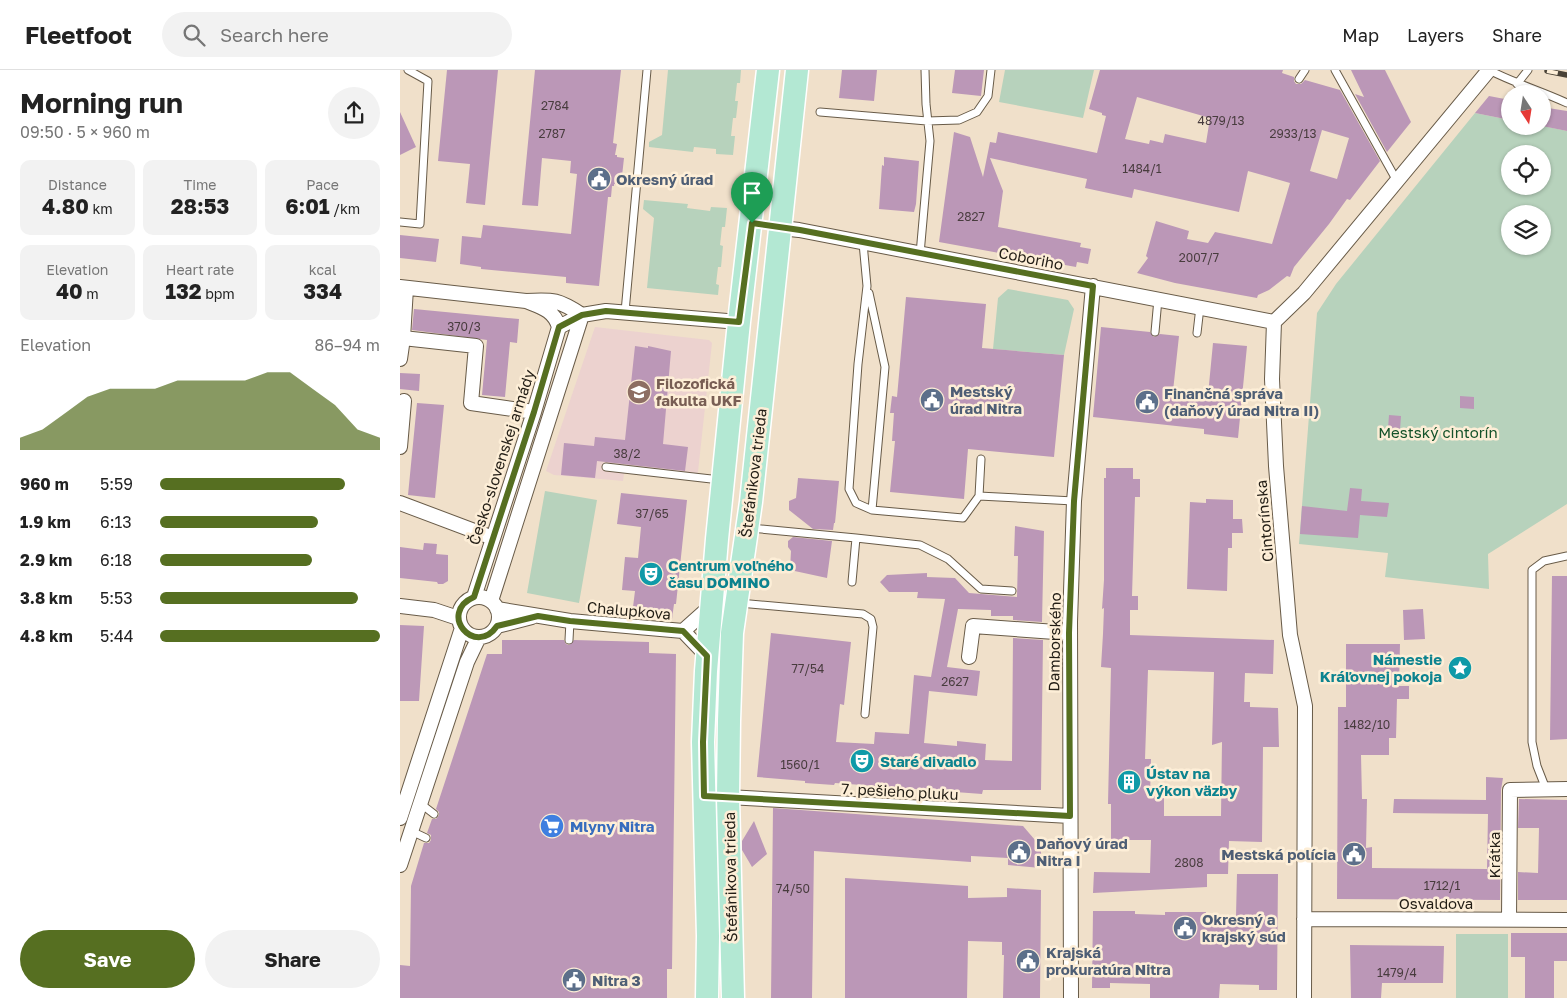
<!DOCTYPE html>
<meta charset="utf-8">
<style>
:root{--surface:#fff;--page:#f2f2f2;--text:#222;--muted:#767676;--line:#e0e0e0;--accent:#566f21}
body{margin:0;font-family:"Golos Text",sans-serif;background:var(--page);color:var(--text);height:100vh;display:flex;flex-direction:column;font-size:19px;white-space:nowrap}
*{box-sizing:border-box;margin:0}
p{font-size:16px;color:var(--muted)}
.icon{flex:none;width:28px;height:28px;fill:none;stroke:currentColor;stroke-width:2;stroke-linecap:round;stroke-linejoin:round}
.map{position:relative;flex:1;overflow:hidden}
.drawer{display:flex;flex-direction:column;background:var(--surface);width:400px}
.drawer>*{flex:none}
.needle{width:32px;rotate:168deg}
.fabs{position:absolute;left:1101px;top:15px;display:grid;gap:10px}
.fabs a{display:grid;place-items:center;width:50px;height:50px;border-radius:50%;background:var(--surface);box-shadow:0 1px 4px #0004;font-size:25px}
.pin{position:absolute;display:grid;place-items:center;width:42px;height:42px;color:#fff;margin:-51px -21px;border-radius:50% 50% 50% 0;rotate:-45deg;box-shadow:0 0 5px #0007}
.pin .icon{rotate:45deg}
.round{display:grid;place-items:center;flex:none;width:52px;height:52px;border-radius:26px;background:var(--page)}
.headline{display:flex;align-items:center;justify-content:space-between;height:85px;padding:0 20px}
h1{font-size:28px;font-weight:700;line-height:38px}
.stats{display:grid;grid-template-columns:repeat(3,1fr);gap:8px;height:85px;padding:5px 20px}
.stats div{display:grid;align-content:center;border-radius:10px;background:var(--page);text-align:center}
.stats b{font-size:21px;font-weight:700}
.stats small{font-size:14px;font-weight:400}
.stats p{font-size:14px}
.chart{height:140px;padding:10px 20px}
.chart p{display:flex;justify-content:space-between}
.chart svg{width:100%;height:90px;margin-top:5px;fill:var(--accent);opacity:.7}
.primary-button{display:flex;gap:10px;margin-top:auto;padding:10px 20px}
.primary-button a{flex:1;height:58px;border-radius:30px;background:var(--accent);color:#fff;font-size:20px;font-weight:700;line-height:58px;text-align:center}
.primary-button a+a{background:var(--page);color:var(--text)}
ul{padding:0 20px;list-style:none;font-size:16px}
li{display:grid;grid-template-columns:80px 60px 1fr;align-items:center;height:38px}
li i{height:12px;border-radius:6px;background:var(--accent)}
header{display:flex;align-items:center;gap:30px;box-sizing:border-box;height:70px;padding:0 25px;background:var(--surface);border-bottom:1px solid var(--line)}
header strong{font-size:24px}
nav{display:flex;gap:28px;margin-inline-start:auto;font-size:18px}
.search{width:350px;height:45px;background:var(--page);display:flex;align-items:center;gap:12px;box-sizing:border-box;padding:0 18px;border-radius:28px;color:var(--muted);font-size:19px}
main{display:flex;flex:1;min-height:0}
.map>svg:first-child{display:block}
.education{fill:#ecd2cf}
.green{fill:#b7d2bc;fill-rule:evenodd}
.building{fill:#bb97b7;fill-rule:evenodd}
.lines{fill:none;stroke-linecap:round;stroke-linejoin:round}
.service-casing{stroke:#685b48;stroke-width:9}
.minor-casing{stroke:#685b48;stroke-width:16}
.primary-casing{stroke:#fff;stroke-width:25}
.service{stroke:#fff;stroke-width:7}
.minor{stroke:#fff;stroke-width:14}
.primary{stroke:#b3e8d3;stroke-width:22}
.rail-casing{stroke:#494237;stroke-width:5.5}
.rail{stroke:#fdeed7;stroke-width:4;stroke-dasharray:11;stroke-linecap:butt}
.route-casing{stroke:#fff;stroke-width:10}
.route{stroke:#566f21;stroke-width:6}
.labels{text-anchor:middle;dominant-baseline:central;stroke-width:5;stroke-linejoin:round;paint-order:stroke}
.number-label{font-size:12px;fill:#483c3e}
.service-label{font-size:15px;font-weight:bold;fill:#4e5e75;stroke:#fdeed7;text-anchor:start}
.street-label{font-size:15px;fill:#221d15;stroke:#fdeed7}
.education-label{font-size:15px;font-weight:bold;fill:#785e54;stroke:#fdeed7;text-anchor:start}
.park-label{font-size:15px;fill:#14522a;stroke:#fdeed7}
.culture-label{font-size:15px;font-weight:bold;fill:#0d838f;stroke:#fdeed7;text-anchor:start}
.shop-label{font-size:15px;font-weight:bold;fill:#366cbe;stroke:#fdeed7;text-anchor:start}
</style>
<header>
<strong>Fleetfoot</strong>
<div class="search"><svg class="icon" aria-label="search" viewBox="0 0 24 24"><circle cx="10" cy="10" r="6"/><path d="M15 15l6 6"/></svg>Search here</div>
<nav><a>Map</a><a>Layers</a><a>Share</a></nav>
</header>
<main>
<section class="drawer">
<div class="headline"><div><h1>Morning run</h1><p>09:50 · 5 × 960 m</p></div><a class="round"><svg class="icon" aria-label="share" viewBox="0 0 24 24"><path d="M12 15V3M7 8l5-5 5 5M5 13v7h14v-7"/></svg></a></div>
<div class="stats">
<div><p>Distance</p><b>4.80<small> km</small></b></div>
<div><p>Time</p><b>28:53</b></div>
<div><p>Pace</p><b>6:01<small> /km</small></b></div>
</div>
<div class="stats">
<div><p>Elevation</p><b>40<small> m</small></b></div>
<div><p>Heart rate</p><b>132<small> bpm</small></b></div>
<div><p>kcal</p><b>334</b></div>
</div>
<div class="chart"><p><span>Elevation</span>86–94 m</p>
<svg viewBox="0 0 160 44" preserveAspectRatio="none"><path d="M0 44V38L10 34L20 26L30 18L40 14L50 14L60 14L70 10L80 10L90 10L100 10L110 6L120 6L130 14L140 22L150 34L160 38V44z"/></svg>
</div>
<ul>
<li><b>960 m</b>5:59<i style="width:84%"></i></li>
<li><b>1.9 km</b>6:13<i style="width:72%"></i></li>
<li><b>2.9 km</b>6:18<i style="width:69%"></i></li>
<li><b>3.8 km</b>5:53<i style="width:90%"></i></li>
<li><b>4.8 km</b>5:44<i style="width:100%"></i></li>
</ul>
<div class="primary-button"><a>Save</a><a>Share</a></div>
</section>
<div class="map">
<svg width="1167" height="928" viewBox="0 0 1167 928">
<rect width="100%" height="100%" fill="#f0e0ca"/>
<path class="education" d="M 195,257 L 309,270 L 312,273 L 297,411 L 226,402 L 224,404 L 223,411 L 212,410 L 154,405 L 146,401 Z"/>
<path class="green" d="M 268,0 L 341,0 L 340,13 L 337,13 L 335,31 L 338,31 L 336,48 L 333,48 L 331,66 L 335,66 L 333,85 L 316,84 L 316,79 L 294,77 L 293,82 L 249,77 L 249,72 L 262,65 Z
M 605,0 L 694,0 L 683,48 L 599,32 Z
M 1075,43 L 1110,50 L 1110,56 L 1143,56 L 1167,61 L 1167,434 L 1088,484 L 1089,519 L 985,507 L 988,483 L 899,474 L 917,243 L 936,214 ZM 1110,84 L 1142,84 L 1142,116 L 1110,116 ZM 1110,144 L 1142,144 L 1142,176 L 1110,176 Z
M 244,130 L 288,134 L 287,138 L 310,141 L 311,137 L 327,138 L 325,157 L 322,157 L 320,175 L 323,176 L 321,197 L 318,197 L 316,214 L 319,215 L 318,225 L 247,218 L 254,148 L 243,139 Z
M 608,219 L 668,230 L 674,239 L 664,285 L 593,279 L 598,228 Z
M 145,421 L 197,430 L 179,533 L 127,523 Z
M 1056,864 L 1108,864 L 1108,928 L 1056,928 Z"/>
<path class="building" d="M 47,0 L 98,0 L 85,135 L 66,133 L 70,94 L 38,91 Z
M 135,0 L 221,0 L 213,73 L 217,74 L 215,85 L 217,85 L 217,87 L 224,88 L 221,115 L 214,114 L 214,116 L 212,116 L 211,127 L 208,127 L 199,216 L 166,213 L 166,207 L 81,199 L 81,197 L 60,194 L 62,166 L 81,168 L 83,155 L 171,164 L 177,104 L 170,103 L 171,91 L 142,88 L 138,136 L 122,135 Z
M 442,0 L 477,0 L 474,31 L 439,28 Z
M 555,0 L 584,0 L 581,26 L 552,23 Z
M 700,0 L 883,0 L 882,3 L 894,7 L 894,11 L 896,14 L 901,14 L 905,10 L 940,20 L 980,91 L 950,130 L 947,129 L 929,154 L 894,197 L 890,207 L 887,206 L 869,220 L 858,225 L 857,228 L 775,213 L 737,203 L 748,188 L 746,186 L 756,151 L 789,161 L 787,169 L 808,173 L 815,162 L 872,174 L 890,113 L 848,101 L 839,142 L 734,119 L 732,128 L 685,118 L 687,109 L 590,88 L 603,121 L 598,157 L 681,173 L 680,177 L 691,179 L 688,194 L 677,192 L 676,197 L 539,172 L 554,62 L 570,67 L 583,107 L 590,72 L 596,73 L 598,62 L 697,83 L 706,46 L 702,45 L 702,43 L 689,39 ZM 737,27 L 810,48 L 806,73 L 765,64 L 763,73 L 750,70 L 749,74 L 725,69 ZM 922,60 L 949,68 L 937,109 L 910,101 Z
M 951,0 L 985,0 L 1011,52 L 987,82 L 955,24 L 964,27 Z
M 1089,26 L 1110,30 L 1110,50 L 1075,43 Z
M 1142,37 L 1167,41 L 1167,61 L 1142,56 Z
M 0,42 L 16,77 L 0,85 Z
M 484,87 L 519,91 L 516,134 L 514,142 L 479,139 L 482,95 L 484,96 Z
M 0,165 L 39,169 L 36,192 L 0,188 Z
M 506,227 L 586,234 L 582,278 L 664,285 L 654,387 L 568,379 L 564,429 L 490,422 L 495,371 L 492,371 L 494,343 L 490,343 L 492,326 L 497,327 Z
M 14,239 L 119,249 L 117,273 L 110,272 L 105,327 L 82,325 L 87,270 L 12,260 Z
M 701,257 L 750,262 L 754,267 L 760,264 L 779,266 L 773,321 L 808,325 L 813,273 L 847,276 L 838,368 L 804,364 L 804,359 L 693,347 Z
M 235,276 L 248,278 L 248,276 L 271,281 L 263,374 L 288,377 L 285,401 L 197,391 L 195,408 L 161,405 L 164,373 L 194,376 L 195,367 L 225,370 Z
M 0,303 L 20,304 L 19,321 L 0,319 Z
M 1060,326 L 1074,327 L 1074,339 L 1060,338 Z
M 17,333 L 44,335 L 35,428 L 8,425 Z
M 989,345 L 1001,346 L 1000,360 L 988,359 Z
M 706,398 L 733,398 L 733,409 L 740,409 L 740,427 L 735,427 L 732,526 L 738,526 L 738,540 L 730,540 L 730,565 L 874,570 L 873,604 L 845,603 L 844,632 L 850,632 L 850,637 L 878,638 L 879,677 L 863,677 L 862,772 L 829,771 L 828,804 L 807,804 L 807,817 L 693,823 L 694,802 L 750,803 L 751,770 L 711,770 L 711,734 L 708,734 L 711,598 L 701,597 L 703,564 L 704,538 L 702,539 L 704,510 L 704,408 L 706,408 ZM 748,600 L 814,602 L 812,675 L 822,672 L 821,746 L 764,746 L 764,726 L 750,726 L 751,689 L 745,689 Z
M 398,408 L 439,411 L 435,453 L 434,453 L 433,460 L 413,459 L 389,440 L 389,431 L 396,428 Z
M 950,418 L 962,419 L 961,431 L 989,433 L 987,447 L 960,445 L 958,468 L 900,464 L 902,436 L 947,441 Z
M 221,423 L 287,430 L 276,534 L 274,534 L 272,549 L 232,545 L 235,521 L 222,520 L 225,487 L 238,488 L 241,457 L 217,454 Z
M 806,429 L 833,430 L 833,449 L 842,449 L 843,463 L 832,463 L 832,478 L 828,478 L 827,521 L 787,519 L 790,432 L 806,433 Z
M 615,456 L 644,461 L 642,552 L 613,550 L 613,546 L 591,546 L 591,540 L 558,539 L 547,597 L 580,601 L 577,626 L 529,621 L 524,673 L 557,676 L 557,671 L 586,674 L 585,690 L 612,691 L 613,568 L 643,570 L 641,720 L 583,720 L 582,724 L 435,713 L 434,715 L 405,713 L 405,711 L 357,707 L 371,563 L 451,572 L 444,635 L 440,634 L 436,672 L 474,674 L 475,662 L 509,664 L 514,605 L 531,607 L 545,529 L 517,528 L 518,522 L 489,522 L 480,512 L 487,505 L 527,503 L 527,507 L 555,508 L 569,523 L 617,527 L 618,486 L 614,486 Z
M 393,467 L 432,471 L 427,508 L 390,500 L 391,481 L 388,477 L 388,471 Z
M 24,473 L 37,474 L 36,484 L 48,485 L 48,511 L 43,514 L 38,514 L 37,512 L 0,508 L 0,477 L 23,480 Z
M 1152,506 L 1167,506 L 1167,669 L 1150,670 Z
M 1023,539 L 1025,569 L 1004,570 L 1003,540 Z
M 0,555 L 24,556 L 19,631 L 0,631 Z
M 102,570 L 164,570 L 166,574 L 169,575 L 174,570 L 249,572 L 249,583 L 276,584 L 272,899 L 267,899 L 267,928 L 0,928 L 0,895 L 10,896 L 11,816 L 24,773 L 29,773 L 31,770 L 31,765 L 27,763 L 32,749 L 36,749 L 39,745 L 39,742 L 36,739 L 87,584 L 102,584 Z
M 946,574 L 1000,574 L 999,616 L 1009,616 L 1009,629 L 997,629 L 996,668 L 989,668 L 989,685 L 961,685 L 962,729 L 967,729 L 966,778 L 972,777 L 972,798 L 1087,799 L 1088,744 L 993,743 L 994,729 L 1086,730 L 1086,707 L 1103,708 L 1101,720 L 1100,830 L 937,829 L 938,637 L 946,637 Z
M 1119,729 L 1167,730 L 1167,830 L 1118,830 L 1118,802 L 1138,803 L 1139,758 L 1118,758 Z
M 373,738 L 623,756 L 641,777 L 641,798 L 608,795 L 608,788 L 571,786 L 571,792 L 414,781 L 412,928 L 371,928 Z
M 354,751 L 367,784 L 352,797 L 342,780 L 342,771 Z
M 837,804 L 878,804 L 877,920 L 859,920 L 859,915 L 820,914 L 819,928 L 750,928 L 750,914 L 710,913 L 710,918 L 692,918 L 693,841 L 735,841 L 735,844 L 765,845 L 765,842 L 806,842 L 806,845 L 836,846 Z
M 445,808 L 568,816 L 568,828 L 607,827 L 607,818 L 641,820 L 640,928 L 603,928 L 604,885 L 602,885 L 602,872 L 568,871 L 567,928 L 445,928 Z
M 1111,863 L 1167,863 L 1167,891 L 1154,891 L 1154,928 L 1125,928 L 1125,887 L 1111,887 Z
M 950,875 L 1044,876 L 1043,913 L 982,913 L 981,928 L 951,928 Z"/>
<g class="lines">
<g class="service-casing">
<path id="service" d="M 935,0 L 997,111
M 1089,0 C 1114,13 1141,21 1167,33
M 899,9 L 905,0
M 1117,14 L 1128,0
M 420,42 L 527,51 L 559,50 L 577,42 L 588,26 L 591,0
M 0,152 L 20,154 L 28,11 L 8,0
M 463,173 L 467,216 L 458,294 L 449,419 L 456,433 L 472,440 L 563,448 L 579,426 L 674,431
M 520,184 L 530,71 L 526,34 L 525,0
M 469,223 L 485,297 L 472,440
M 225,242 L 247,0
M 755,262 L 758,229
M 797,263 L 800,237
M 206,397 L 320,410
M 579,426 L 581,389
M 350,458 L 456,468 L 452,512
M 456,468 L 520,475 L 548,489 L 581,519 L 612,521
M 339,533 L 463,544 L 471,549 L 473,557 L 465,644
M 169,570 L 170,551
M 1146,719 L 1137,696 L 1132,672 L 1132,500 L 1144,491 L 1167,486
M 21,734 L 34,744
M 11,761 L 26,768"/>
</g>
<g class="minor-casing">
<path id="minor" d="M 381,158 L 399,160 L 874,252
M 0,217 L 126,231 C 141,237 154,240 159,257
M 159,257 L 182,245 L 206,241 L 339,252
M 3,268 L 76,276 L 71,333 L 134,342
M 0,289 L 3,268 L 6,218
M 0,377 L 4,331
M 0,433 L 93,468
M59 547a20 20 0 1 1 40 0a20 20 0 1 1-40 0Z
M 74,527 L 134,342 L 159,257
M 91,531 L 182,245 C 159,230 153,229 126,231
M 0,536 L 34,540 L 58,548
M 97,539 L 170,551 L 283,561 L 307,586
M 97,556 L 132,547
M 283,561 L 311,536
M 569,587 L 573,556 L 669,563
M 328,727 L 670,746
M 0,748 L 62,558
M 0,795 L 67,592 L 79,567
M 904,849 L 1167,850
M 1109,849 L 1110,720 L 1167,719
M 671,928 L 670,552 L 674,431 L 693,216
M 904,928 L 905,636 L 890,565 L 876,396 L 872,309 L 874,252 L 904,223 L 1089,0"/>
</g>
<g class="primary-casing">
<path id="primary" d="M 307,928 L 308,866 L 303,672 L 306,601 L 317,469 L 339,252 L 368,0
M 333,928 L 328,727 L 329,651 L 332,563 L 351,432 L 397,0"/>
</g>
<use href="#service" class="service"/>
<use href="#minor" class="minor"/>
<use href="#primary" class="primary"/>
<g class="rail-casing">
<path id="rail" d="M 1147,1 L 1167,5"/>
</g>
<use href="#rail" class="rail"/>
</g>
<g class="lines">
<g class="route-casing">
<path id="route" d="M 352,153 L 400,160 L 693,216 L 674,431 L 669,563 L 670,746 L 304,726 L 303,672 L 307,586 L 283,561 L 170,551 L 138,546 L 97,556 C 75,588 37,543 74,527 L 134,342 L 159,257 L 182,245 L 206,241 L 339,252 Z"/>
</g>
<use href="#route" class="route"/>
</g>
<defs>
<g id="civic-disc" transform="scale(1.25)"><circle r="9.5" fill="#5c6f8a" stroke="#fdeed7"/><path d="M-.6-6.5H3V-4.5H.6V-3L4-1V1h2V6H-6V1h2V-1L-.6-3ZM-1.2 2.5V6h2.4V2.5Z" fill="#fff"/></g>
<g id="university-disc" transform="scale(1.25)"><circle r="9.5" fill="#8d6e63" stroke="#fdeed7"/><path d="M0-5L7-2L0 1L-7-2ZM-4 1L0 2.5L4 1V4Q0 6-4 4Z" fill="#fff"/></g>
<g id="theatre-disc" transform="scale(1.25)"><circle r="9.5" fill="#0f9aa8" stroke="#fdeed7"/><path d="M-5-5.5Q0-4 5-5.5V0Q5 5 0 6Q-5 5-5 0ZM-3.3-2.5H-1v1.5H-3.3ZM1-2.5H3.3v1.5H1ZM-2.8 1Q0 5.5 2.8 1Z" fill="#fff"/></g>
<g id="sight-disc" transform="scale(1.25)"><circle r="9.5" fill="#0f9aa8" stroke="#fdeed7"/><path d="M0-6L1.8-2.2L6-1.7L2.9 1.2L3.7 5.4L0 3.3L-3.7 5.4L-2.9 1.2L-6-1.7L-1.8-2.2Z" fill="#fff"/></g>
<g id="building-disc" transform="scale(1.25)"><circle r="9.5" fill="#0f9aa8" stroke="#fdeed7"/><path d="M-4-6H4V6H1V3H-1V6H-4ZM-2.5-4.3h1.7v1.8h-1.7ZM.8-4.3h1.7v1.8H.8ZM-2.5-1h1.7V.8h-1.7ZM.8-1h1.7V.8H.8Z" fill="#fff"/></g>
<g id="supermarket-disc" transform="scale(1.25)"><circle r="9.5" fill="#3f7fe0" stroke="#fdeed7"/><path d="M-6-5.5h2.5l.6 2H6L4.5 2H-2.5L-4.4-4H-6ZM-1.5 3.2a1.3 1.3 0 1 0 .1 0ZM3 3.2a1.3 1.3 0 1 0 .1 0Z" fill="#fff"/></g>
</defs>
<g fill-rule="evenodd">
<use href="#civic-disc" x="199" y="109"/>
<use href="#university-disc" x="239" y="322"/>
<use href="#civic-disc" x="532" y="330"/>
<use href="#civic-disc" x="747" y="332"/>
<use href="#theatre-disc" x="251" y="504"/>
<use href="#sight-disc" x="1060" y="598"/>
<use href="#theatre-disc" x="462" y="691"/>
<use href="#building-disc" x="729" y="712"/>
<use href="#supermarket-disc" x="152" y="756"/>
<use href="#civic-disc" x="619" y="782"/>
<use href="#civic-disc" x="954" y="784"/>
<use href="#civic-disc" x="785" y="858"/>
<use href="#civic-disc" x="628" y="891"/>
<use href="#civic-disc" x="174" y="910"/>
</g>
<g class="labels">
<g class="number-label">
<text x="155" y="35">2784</text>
<text x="821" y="50">4879/13</text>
<text x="152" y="63">2787</text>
<text x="893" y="63">2933/13</text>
<text x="742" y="98">1484/1</text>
<text x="571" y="146">2827</text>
<text x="799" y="187">2007/7</text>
<text x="64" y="256">370/3</text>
<text x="227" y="383">38/2</text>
<text x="252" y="443">37/65</text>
<text x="408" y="598">77/54</text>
<text x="555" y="611">2627</text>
<text x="967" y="654">1482/10</text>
<text x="400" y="694">1560/1</text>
<text x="789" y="792">2808</text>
<text x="1042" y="815">1712/1</text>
<text x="393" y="818">74/50</text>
<text x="997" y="902">1479/4</text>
</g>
<g class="service-label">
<text x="216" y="109">Okresný úrad</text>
<text x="550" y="321">Mestský<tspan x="550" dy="17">úrad Nitra</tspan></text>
<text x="764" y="323">Finančná správa<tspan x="764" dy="17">(daňový úrad Nitra II)</tspan></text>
<text x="636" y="773">Daňový úrad<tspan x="636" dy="17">Nitra I</tspan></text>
<text x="936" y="784" text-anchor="end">Mestská polícia</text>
<text x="802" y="849">Okresný a<tspan x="802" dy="17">krajský súd</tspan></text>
<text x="646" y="882">Krajská<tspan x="646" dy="17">prokuratúra Nitra</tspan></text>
<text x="192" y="910">Nitra 3</text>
</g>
<g class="street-label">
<text transform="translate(631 188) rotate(11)">Coboriho</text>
<text transform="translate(101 387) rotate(-72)">Česko-slovenskej armády</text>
<text transform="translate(353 403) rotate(-83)">Štefánikova trieda</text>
<text transform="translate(864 451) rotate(-95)">Cintorínska</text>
<text transform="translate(229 540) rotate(5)">Chalupkova</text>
<text transform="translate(654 572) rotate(-89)">Damborského</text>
<text transform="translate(500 721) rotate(3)">7. pešieho pluku</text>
<text transform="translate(1094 785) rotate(-90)">Krátka</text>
<text transform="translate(330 807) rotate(-91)">Štefánikova trieda</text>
<text x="1036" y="833">Osvaldova</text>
</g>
<g class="education-label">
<text x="256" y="313">Filozofická<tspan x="256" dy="17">fakulta UKF</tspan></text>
</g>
<g class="park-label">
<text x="1038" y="362">Mestský cintorín</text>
</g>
<g class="culture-label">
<text x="268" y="495">Centrum voľného<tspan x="268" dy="17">času DOMINO</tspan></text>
<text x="1042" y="589" text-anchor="end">Námestie<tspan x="1042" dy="17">Kráľovnej pokoja</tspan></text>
<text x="480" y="691">Staré divadlo</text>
<text x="746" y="703">Ústav na<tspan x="746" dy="17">výkon väzby</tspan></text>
</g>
<g class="shop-label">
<text x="170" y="756">Mlyny Nitra</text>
</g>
</g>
</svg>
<div class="fabs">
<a><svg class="needle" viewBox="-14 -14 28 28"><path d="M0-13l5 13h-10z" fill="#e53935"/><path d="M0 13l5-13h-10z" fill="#767676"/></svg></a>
<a><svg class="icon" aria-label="locate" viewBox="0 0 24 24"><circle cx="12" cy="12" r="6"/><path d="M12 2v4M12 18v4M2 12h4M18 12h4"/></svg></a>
<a><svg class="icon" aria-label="layers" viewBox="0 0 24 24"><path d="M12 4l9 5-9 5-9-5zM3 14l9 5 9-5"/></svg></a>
</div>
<div class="pin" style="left:352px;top:153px;background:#1e9e55"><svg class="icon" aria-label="arrive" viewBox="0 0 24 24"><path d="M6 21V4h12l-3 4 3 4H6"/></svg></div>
</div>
</main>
